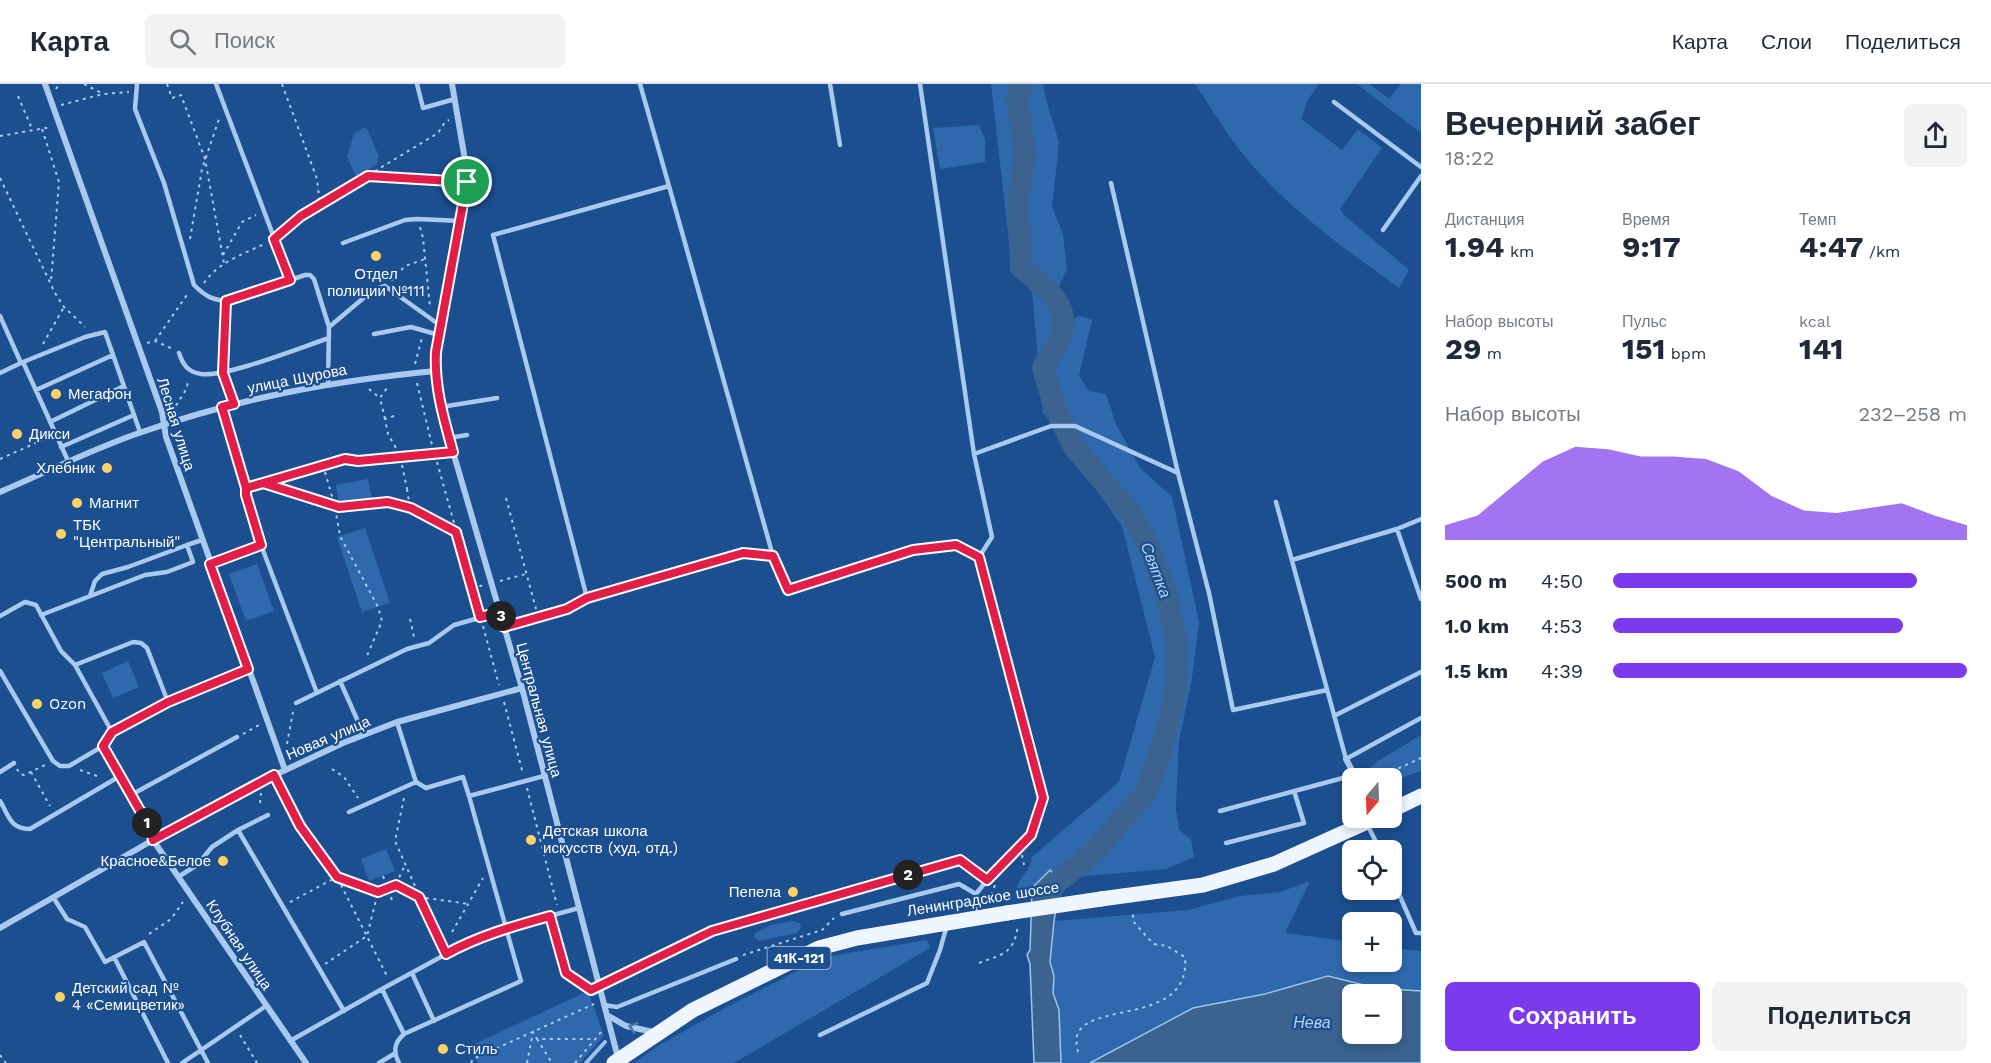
<!DOCTYPE html>
<html lang="ru">
<meta charset="utf-8">
<style>
:root{--surface:#fff;--page:#f2f2f3;--text:#1f2937;--muted:#747a83;--line:#e0e1e3;--accent:#7c3aed}
body{margin:0;font-family:"Work Sans",sans-serif;background:var(--page);color:var(--text);height:100vh;display:flex;flex-direction:column;font-size:22px;white-space:nowrap}
*{box-sizing:border-box;margin:0}
p{font-size:20px;color:var(--muted)}
.icon{flex:none;width:33px;height:33px;fill:none;stroke:currentColor;stroke-width:2;stroke-linecap:round;stroke-linejoin:round}
.map{position:relative;flex:1;overflow:hidden}
.sheet{display:flex;flex-direction:column;background:var(--surface);width:570px}
.sheet>*{flex:none}
.needle{width:39px;rotate:199deg}
.fabs{position:absolute;left:1342px;top:684px;display:grid;gap:12px}
.fabs a{display:grid;place-items:center;width:60px;height:60px;border-radius:9px;background:var(--surface);box-shadow:0 3px 9px #0003;font-size:30px}
.pin{position:absolute;display:grid;place-items:center;width:51px;height:51px;color:#fff;margin:-26px;border:3px solid #fff;border-radius:50%;box-shadow:0 2px 6px #0007}
.km{position:absolute;width:30px;height:30px;margin:-15px;border-radius:50%;background:#222;color:#fff;font-size:16px;line-height:30px;text-align:center}
.round{display:grid;place-items:center;flex:none;width:63px;height:63px;border-radius:9px;background:var(--page)}
.head{display:flex;align-items:center;justify-content:space-between;height:102px;padding:0 24px}
h1{font-size:33px;font-weight:700;line-height:45px}
.figures{display:grid;grid-template-columns:repeat(3,1fr);gap:9px;height:102px;padding:6px 24px}
.figures div{display:grid;align-content:center}
.figures b{font-size:30px;font-weight:700}
.figures small{font-size:16px;font-weight:400}
.figures p{font-size:16px}
.chart{height:168px;padding:12px 24px}
.chart p{display:flex;justify-content:space-between}
.chart svg{width:100%;height:108px;margin-top:6px;fill:var(--accent);opacity:.7}
.button{display:flex;gap:12px;margin-top:auto;padding:12px 24px}
.button a{flex:1;height:69px;border-radius:9px;background:var(--accent);color:#fff;font-size:24px;font-weight:700;line-height:69px;text-align:center}
.button a+a{background:var(--page);color:var(--text)}
ul{padding:0 24px;list-style:none;font-size:20px}
li{display:grid;grid-template-columns:96px 72px 1fr;align-items:center;height:45px}
li i{height:15px;border-radius:8px;background:var(--accent)}
header{display:flex;align-items:center;gap:36px;box-sizing:border-box;height:84px;padding:0 30px;background:var(--surface);border-bottom:2px solid var(--line)}
header strong{font-size:28px}
nav{display:flex;gap:33px;margin-inline-start:auto;font-size:21px}
.search{width:420px;height:54px;background:var(--page);display:flex;align-items:center;gap:15px;box-sizing:border-box;padding:0 21px;border-radius:9px;color:var(--muted);font-size:22px}
main{display:flex;flex:1;min-height:0}
.map>svg:first-child{display:block}
.green{fill:#2e69ad}
.water{fill:#3c6290;stroke:#9cc4f0;stroke-width:1.5;fill-rule:evenodd}
.lines{fill:none;stroke-linecap:round;stroke-linejoin:round}
.stream{stroke:#9cc4f0;stroke-width:4}
.river{stroke:#3c6290;stroke-width:22}
.path{stroke:#a9c9ee;stroke-width:2;stroke-dasharray:3 4.5;stroke-linecap:butt}
.service{stroke:#a9c9ee;stroke-width:4.5}
.minor{stroke:#a9c9ee;stroke-width:6}
.primary{stroke:#f0f6ff;stroke-width:15}
.primary-bridge{stroke:#f0f6ff;stroke-width:15}
.oneway{stroke:#4674ac}
.route-casing{stroke:#fff;stroke-width:12}
.route{stroke:#e11d48;stroke-width:8}
.poi-dot{fill:#ffd166;stroke:#1b4f8f;stroke-width:2}
.labels{text-anchor:middle;dominant-baseline:central;stroke-width:4.5;stroke-linejoin:round;paint-order:stroke}
.shield{fill:#1b4f8f;stroke:#bbcadd;stroke-width:1.5}
.shield-label{font-size:14px;font-weight:bold;fill:#fff}
.poi-label{font-size:15px;fill:#fff;stroke:#1b4f8f;text-anchor:start}
.street-label{font-size:15px;fill:#fff;stroke:#1b4f8f}
.water-label{font-size:16px;font-style:italic;fill:#b5d3f5;stroke:#1b4f8f}
</style>
<header>
<strong>Карта</strong>
<div class="search"><svg class="icon" aria-label="search" viewBox="0 0 24 24"><circle cx="10" cy="10" r="6"/><path d="M15 15l6 6"/></svg>Поиск</div>
<nav><a>Карта</a><a>Слои</a><a>Поделиться</a></nav>
</header>
<main>
<div class="map">
<svg width="1421" height="979" viewBox="0 0 1421 979">
<rect width="100%" height="100%" fill="#1b4f8f"/>
<path class="green" d="M 991,0 L 1043,0 L 1046,16 L 1059,58 L 1052,123 L 1063,150 L 1067,185 L 1058,205 L 1071,235 L 1081,232 L 1092,236 L 1079,292 L 1089,307 L 1106,310 L 1116,340 L 1140,384 L 1172,413 L 1199,538 L 1192,594 L 1179,657 L 1176,725 L 1179,746 L 1191,755 L 1194,773 L 1166,785 L 1086,792 L 1061,798 L 1050,786 L 1033,803 L 1017,804 C 1020,791 1029,790 1032,773 L 1119,698 L 1155,573 L 1122,442 L 1051,342 L 1049,335 L 1043,329 L 1032,208 L 1012,183 Z
M 1195,0 L 1319,0 L 1307,17 L 1301,35 L 1342,66 L 1358,45 L 1382,64 L 1340,125 L 1345,132 L 1409,186 L 1399,204 C 1348,167 1296,131 1254,83 C 1231,58 1214,28 1195,0 Z
M 1357,0 L 1370,0 L 1389,15 L 1401,0 L 1421,0 L 1421,49 Z
M 979,41 L 985,55 L 985,78 L 940,85 L 933,44 Z
M 366,43 L 379,72 L 377,80 L 356,93 L 347,73 L 354,49 Z
M 368,395 L 372,415 L 339,420 L 336,401 Z
M 365,444 L 390,519 L 362,528 L 337,453 Z
M 257,480 L 274,527 L 246,537 L 229,490 Z
M 128,577 L 139,603 L 113,614 L 102,589 Z
M 1421,651 L 1421,687 L 1392,697 L 1392,694 L 1366,694 L 1363,690 L 1378,677 Z
M 386,765 L 395,787 L 369,797 L 361,775 Z
M 1310,797 L 1285,849 L 1353,858 L 1353,878 L 1392,878 L 1392,864 L 1421,867 L 1421,907 L 1376,904 L 1328,892 L 1265,910 L 1193,924 L 1090,979 L 1061,979 L 1059,926 L 1053,909 L 1054,892 L 1050,878 L 1054,837 L 1188,826 L 1240,812 L 1280,808 Z
M 792,837 L 800,839 L 801,843 L 797,849 L 759,857 L 754,853 L 755,849 L 771,841 Z
M 927,856 L 930,864 L 734,979 L 634,979 L 658,962 L 723,925 L 824,873 Z
M 588,907 L 604,952 L 580,979 L 478,979 L 470,962 Z"/>
<path class="water" d="M 1050,786 L 1061,798 L 1054,837 L 1050,878 L 1054,892 L 1053,909 L 1059,926 L 1061,979 L 1034,979 L 1030,880 L 1027,871 L 1030,866 L 1032,808 L 1033,803 Z
M 1328,892 L 1376,904 L 1421,907 L 1421,979 L 1090,979 L 1193,924 L 1265,910 ZM 1353,910 L 1392,910 L 1392,950 L 1353,950 Z"/>
<g class="lines">
<path class="stream" d="M 586,979 L 605,958"/>
<path class="river" d="M 1021,0 L 1017,15 L 1025,71 L 1018,116 L 1021,183 C 1040,200 1072,219 1061,251 C 1057,262 1049,273 1043,284 L 1055,324 L 1074,363 L 1131,430 L 1144,453 L 1166,507 L 1177,560 L 1176,599 L 1171,630 L 1158,676 L 1145,709 L 1105,756 L 1079,781 L 1055,800 L 1044,821"/>
<path class="path" d="M 84,0 L 103,10
M 167,0 L 172,14 L 181,11 L 205,75 L 224,179
M 282,0 L 317,95 L 320,122
M 56,5 L 59,0
M 18,12 L 32,45
M 61,21 L 103,10 L 129,8
M 42,45 L 59,98 L 51,197
M 0,52 L 51,43
M 371,92 L 458,97
M 0,94 L 55,209 L 64,223 L 85,243
M 420,143 L 423,154 L 430,223
M 281,149 L 301,132 L 438,49 L 445,38 L 449,36
M 190,155 L 202,85 L 219,35
M 223,171 L 242,138 L 256,131
M 391,197 L 405,182 L 425,175
M 204,199 C 218,178 244,170 266,159
M 155,257 L 189,208
M 147,259 L 155,257 L 173,265
M 43,260 L 64,223
M 223,280 L 226,226
M 415,280 L 422,254
M 417,299 L 432,361
M 369,305 L 380,314
M 172,328 L 187,304 L 188,295
M 394,332 L 385,335 L 388,350 L 396,364
M 385,335 L 380,314 L 389,301
M 0,375 L 47,354
M 437,378 L 478,525
M 402,381 L 407,405 L 412,404
M 325,388 L 335,423 L 340,452 L 378,523 L 382,537 L 366,574
M 278,403 L 339,424 L 388,418 L 411,425 L 456,448
M 407,405 L 410,423
M 506,414 L 536,525
M 500,497 L 526,490
M 472,504 L 484,501
M 410,535 L 414,553
M 483,542 L 499,601
M 504,618 L 523,690
M 243,650 L 259,641
M 287,660 L 293,628
M 17,685 L 20,690 L 24,691 L 45,681
M 332,685 L 344,693 L 358,714
M 80,686 L 100,693
M 31,688 L 50,722
M 1378,694 L 1421,674
M 278,699 L 300,742 L 337,793 L 387,892
M 527,704 L 557,821
M 404,714 L 395,757 L 442,863
M 260,719 L 261,709
M 1357,759 L 1361,766
M 1022,771 L 1024,781
M 383,792 L 392,816
M 396,800 L 405,781
M 995,801 L 992,809 L 996,814 L 1002,815
M 290,818 L 337,793 L 378,808 L 396,800 L 419,813 L 469,820
M 552,841 L 566,889 L 591,907
M 452,848 L 483,794
M 149,850 L 171,835 L 183,818
M 743,871 L 822,846 L 834,834
M 979,879 C 1003,870 1014,870 1018,841
M 325,880 L 367,852 L 378,808
M 608,899 L 712,847 L 960,776 L 980,791
M 240,951 L 257,979
M 537,955 L 552,979
M 1078,968 C 1077,962 1075,955 1078,949 C 1093,918 1191,940 1185,873 L 1167,862 L 1154,860 L 1146,852 L 1133,837 L 1133,826
M 0,971 L 6,979
M 471,979 L 473,975 L 594,920
M 527,979 L 533,948 L 537,955 L 595,955
M 575,979 L 602,947"/>
<path class="service" d="M 137,0 L 135,25 L 164,99 L 194,201 C 205,212 213,217 230,217 L 305,191 L 310,191 L 314,195 L 329,243 L 328,300
M 216,0 L 290,196
M 417,0 L 423,24 L 455,15
M 640,0 L 669,102
M 830,0 L 840,61
M 920,0 L 974,370
M 1334,18 L 1421,83
M 1111,99 L 1178,389 L 1209,509 L 1233,626 L 1327,606
M 1383,146 L 1421,92
M 343,159 L 405,136 L 417,135 L 461,137
M 0,232 L 21,279
M 329,243 L 373,206 L 385,202 L 441,242
M 374,250 L 411,243 L 439,251
M 179,269 C 183,281 188,288 201,290 C 224,294 302,263 329,254
M 23,278 L 85,253 L 105,248 L 140,348
M 0,289 L 23,278 L 69,379
M 223,289 L 234,320
M 36,306 L 113,271
M 222,323 L 246,403 L 246,411 L 261,461 L 317,609
M 441,323 L 497,314
M 50,338 L 124,302
M 449,354 L 467,351
M 61,363 L 134,331
M 246,403 L 345,375 L 358,377 L 453,368
M 1276,418 L 1346,675 L 1421,634
M 1397,445 L 1421,515
M 979,473 L 992,453 L 974,370 L 1051,342 L 1075,342 L 1178,389
M 1292,476 L 1397,445 L 1421,435
M 210,480 L 261,461
M 90,512 L 95,497 L 102,490 L 128,483 L 187,461
M 587,514 L 493,151 L 669,102 L 773,472
M 41,531 L 145,491 L 167,488 L 193,478 L 187,461 L 202,456
M 0,532 L 25,518 L 36,521 L 61,567 L 75,581 L 112,648
M 504,543 L 567,525 L 587,514 L 743,469 L 773,472 L 788,506 L 913,466 L 956,461 L 979,473 L 1043,714 L 1031,751 L 987,796 L 976,810 L 975,831
M 75,581 L 133,558 L 141,559 L 147,564 L 168,618
M 0,587 L 53,677 L 60,682 L 69,682 L 103,662 L 112,648 L 168,618 L 248,585
M 340,597 L 364,651
M 296,619 L 407,565 L 429,559 L 454,541 L 500,528
M 1334,632 L 1421,588
M 397,638 L 416,698 L 426,704 L 463,693 L 469,712
M 103,662 L 150,744 L 153,756
M 0,688 L 14,679
M 131,711 L 237,653
M 0,717 C 9,732 10,745 30,745 L 120,692
M 1220,727 L 1354,691
M 349,728 L 416,698
M 268,731 L 238,746 L 344,927
M 1367,740 L 1380,766
M 1226,759 L 1304,739 L 1294,707
M 178,793 L 197,781 L 212,763 L 238,746
M 1392,794 L 1416,849 L 1421,849
M 53,813 L 67,835 L 85,843 L 105,878 L 144,858 L 208,979
M 842,830 L 959,800 L 976,810
M 114,873 L 168,979
M 412,889 L 434,937
M 382,905 L 461,862 L 506,844 L 469,712 L 544,692
M 604,921 L 617,923 L 736,875
M 820,951 L 927,899 L 940,866 L 947,841
M 290,957 L 382,905 L 404,950
M 182,979 L 266,922
M 379,979 L 394,970
M 399,979 C 393,967 394,959 404,950 L 521,897 L 506,844 L 579,824"/>
<path class="minor" d="M 45,0 L 162,328 L 166,353 L 285,686
M 452,0 L 466,82 L 467,98 L 436,268 L 437,304 L 449,354 L 522,604 L 618,974
M 0,408 C 47,388 94,364 142,348 C 240,314 332,297 435,287
M 1346,675 L 1356,694
M 153,756 L 306,979
M 0,844 L 153,756 L 262,697 L 343,659 L 397,638 L 522,604
M 607,931 L 626,942 L 653,948"/>
<path class="primary" d="M 1392,726 L 1421,712
M 1101,815 L 1203,801 L 1274,780 L 1376,734
M 614,979 L 693,926 L 819,864 L 857,854 L 1007,829"/>
<path class="primary-bridge" d="M 1007,829 L 1101,815"/>
</g>
<defs><path id="oneway-chevron" d="M-2-3.5L2.5 0L-2 3.5" fill="none" stroke-width="1.6" stroke-linecap="round" stroke-linejoin="round" transform="scale(1.5)"/></defs>
<use class="oneway" href="#oneway-chevron" transform="translate(633 943) rotate(-161)"/>
<g class="lines">
<g class="route-casing">
<path id="route" d="M 467,98 L 436,268 C 434,303 444,335 453,368 L 358,377 L 345,375 L 246,404 L 246,411 L 261,461 L 210,480 L 248,585 L 168,618 L 112,648 L 103,662 L 150,744 L 153,756 L 274,691 L 300,742 L 337,793 L 378,808 L 396,801 L 419,813 L 446,870 C 478,852 514,842 550,832 L 566,889 L 591,906 L 712,847 L 960,776 L 987,796 L 1031,751 L 1043,714 L 979,473 L 956,461 L 913,466 L 788,506 L 773,472 L 743,469 L 587,514 L 567,525 L 504,543 L 500,528 L 480,533 L 456,448 L 411,424 L 388,418 L 339,423 L 263,399 L 246,404 L 222,323 L 234,320 L 223,289 L 226,217 L 290,196 L 274,155 L 301,132 L 368,92 L 467,98"/>
</g>
<use href="#route" class="route"/>
</g>
<g class="poi-dot">
<circle cx="376" cy="172" r="6"/>
<circle cx="56" cy="310" r="6"/>
<circle cx="17" cy="350" r="6"/>
<circle cx="107" cy="384" r="6"/>
<circle cx="77" cy="419" r="6"/>
<circle cx="61" cy="450" r="6"/>
<circle cx="37" cy="620" r="6"/>
<circle cx="531" cy="756" r="6"/>
<circle cx="223" cy="777" r="6"/>
<circle cx="793" cy="808" r="6"/>
<circle cx="60" cy="913" r="6"/>
<circle cx="443" cy="965" r="6"/>
</g>
<g class="labels">
<rect class="shield" x="767.5" y="863" width="63" height="22" rx="4.5"/>
<g class="shield-label">
<text x="799" y="874">41К-121</text>
</g>
<g class="poi-label">
<text x="376" y="190" text-anchor="middle">Отдел<tspan x="376" dy="17">полиции №111</tspan></text>
<text x="68" y="310">Мегафон</text>
<text x="29" y="350">Дикси</text>
<text x="95" y="384" text-anchor="end">Хлебник</text>
<text x="89" y="419">Магнит</text>
<text x="73" y="441">ТБК<tspan x="73" dy="17">"Центральный"</tspan></text>
<text x="49" y="620">Ozon</text>
<text x="543" y="747">Детская школа<tspan x="543" dy="17">искусств (худ. отд.)</tspan></text>
<text x="211" y="777" text-anchor="end">Красное&amp;Белое</text>
<text x="781" y="808" text-anchor="end">Пепела</text>
<text x="72" y="904">Детский сад №<tspan x="72" dy="17">4 «Семицветик»</tspan></text>
<text x="455" y="965">Стиль</text>
</g>
<g class="street-label">
<text transform="translate(297 295) rotate(-11)">улица Щурова</text>
<text transform="translate(176 340) rotate(73)">Лесная улица</text>
<text transform="translate(539 626) rotate(75)">Центральная улица</text>
<text transform="translate(328 654) rotate(-23)">Новая улица</text>
<text transform="translate(983 815) rotate(-9)">Ленинградское шоссе</text>
<text transform="translate(239 861) rotate(56)">Клубная улица</text>
</g>
<g class="water-label">
<text transform="translate(1156 486) rotate(69)">Святка</text>
<text x="1312" y="938">Нева</text>
</g>
</g>
</svg>
<div class="fabs">
<a><svg class="needle" viewBox="-14 -14 28 28"><path d="M0-13l5 13h-10z" fill="#e53935"/><path d="M0 13l5-13h-10z" fill="#747a83"/></svg></a>
<a><svg class="icon" aria-label="locate" viewBox="0 0 24 24"><circle cx="12" cy="12" r="6"/><path d="M12 2v4M12 18v4M2 12h4M18 12h4"/></svg></a>
<a>+</a>
<a>−</a>
</div>
<div class="pin" style="left:467px;top:98px;background:#1e9e55"><svg class="icon" aria-label="arrive" viewBox="0 0 24 24"><path d="M6 21V4h12l-3 4 3 4H6"/></svg></div>
<b class="km" style="left:147px;top:739px">1</b>
<b class="km" style="left:908px;top:791px">2</b>
<b class="km" style="left:501px;top:532px">3</b>
</div>
<section class="sheet">
<div class="head"><div><h1>Вечерний забег</h1><p>18:22</p></div><a class="round"><svg class="icon" aria-label="share" viewBox="0 0 24 24"><path d="M12 15V3M7 8l5-5 5 5M5 13v7h14v-7"/></svg></a></div>
<div class="figures">
<div><p>Дистанция</p><b>1.94<small> km</small></b></div>
<div><p>Время</p><b>9:17</b></div>
<div><p>Темп</p><b>4:47<small> /km</small></b></div>
</div>
<div class="figures">
<div><p>Набор высоты</p><b>29<small> m</small></b></div>
<div><p>Пульс</p><b>151<small> bpm</small></b></div>
<div><p>kcal</p><b>141</b></div>
</div>
<div class="chart"><p><span>Набор высоты</span>232–258 m</p>
<svg viewBox="0 0 160 44" preserveAspectRatio="none"><path d="M0 44V38L10 34L20 23L30 12L40 6L50 7L60 10L70 10L80 11L90 16L100 26L110 32L120 33L130 31L140 29L150 34L160 38V44z"/></svg>
</div>
<ul>
<li><b>500 m</b>4:50<i style="width:86%"></i></li>
<li><b>1.0 km</b>4:53<i style="width:82%"></i></li>
<li><b>1.5 km</b>4:39<i style="width:100%"></i></li>
</ul>
<div class="button"><a>Сохранить</a><a>Поделиться</a></div>
</section>
</main>
